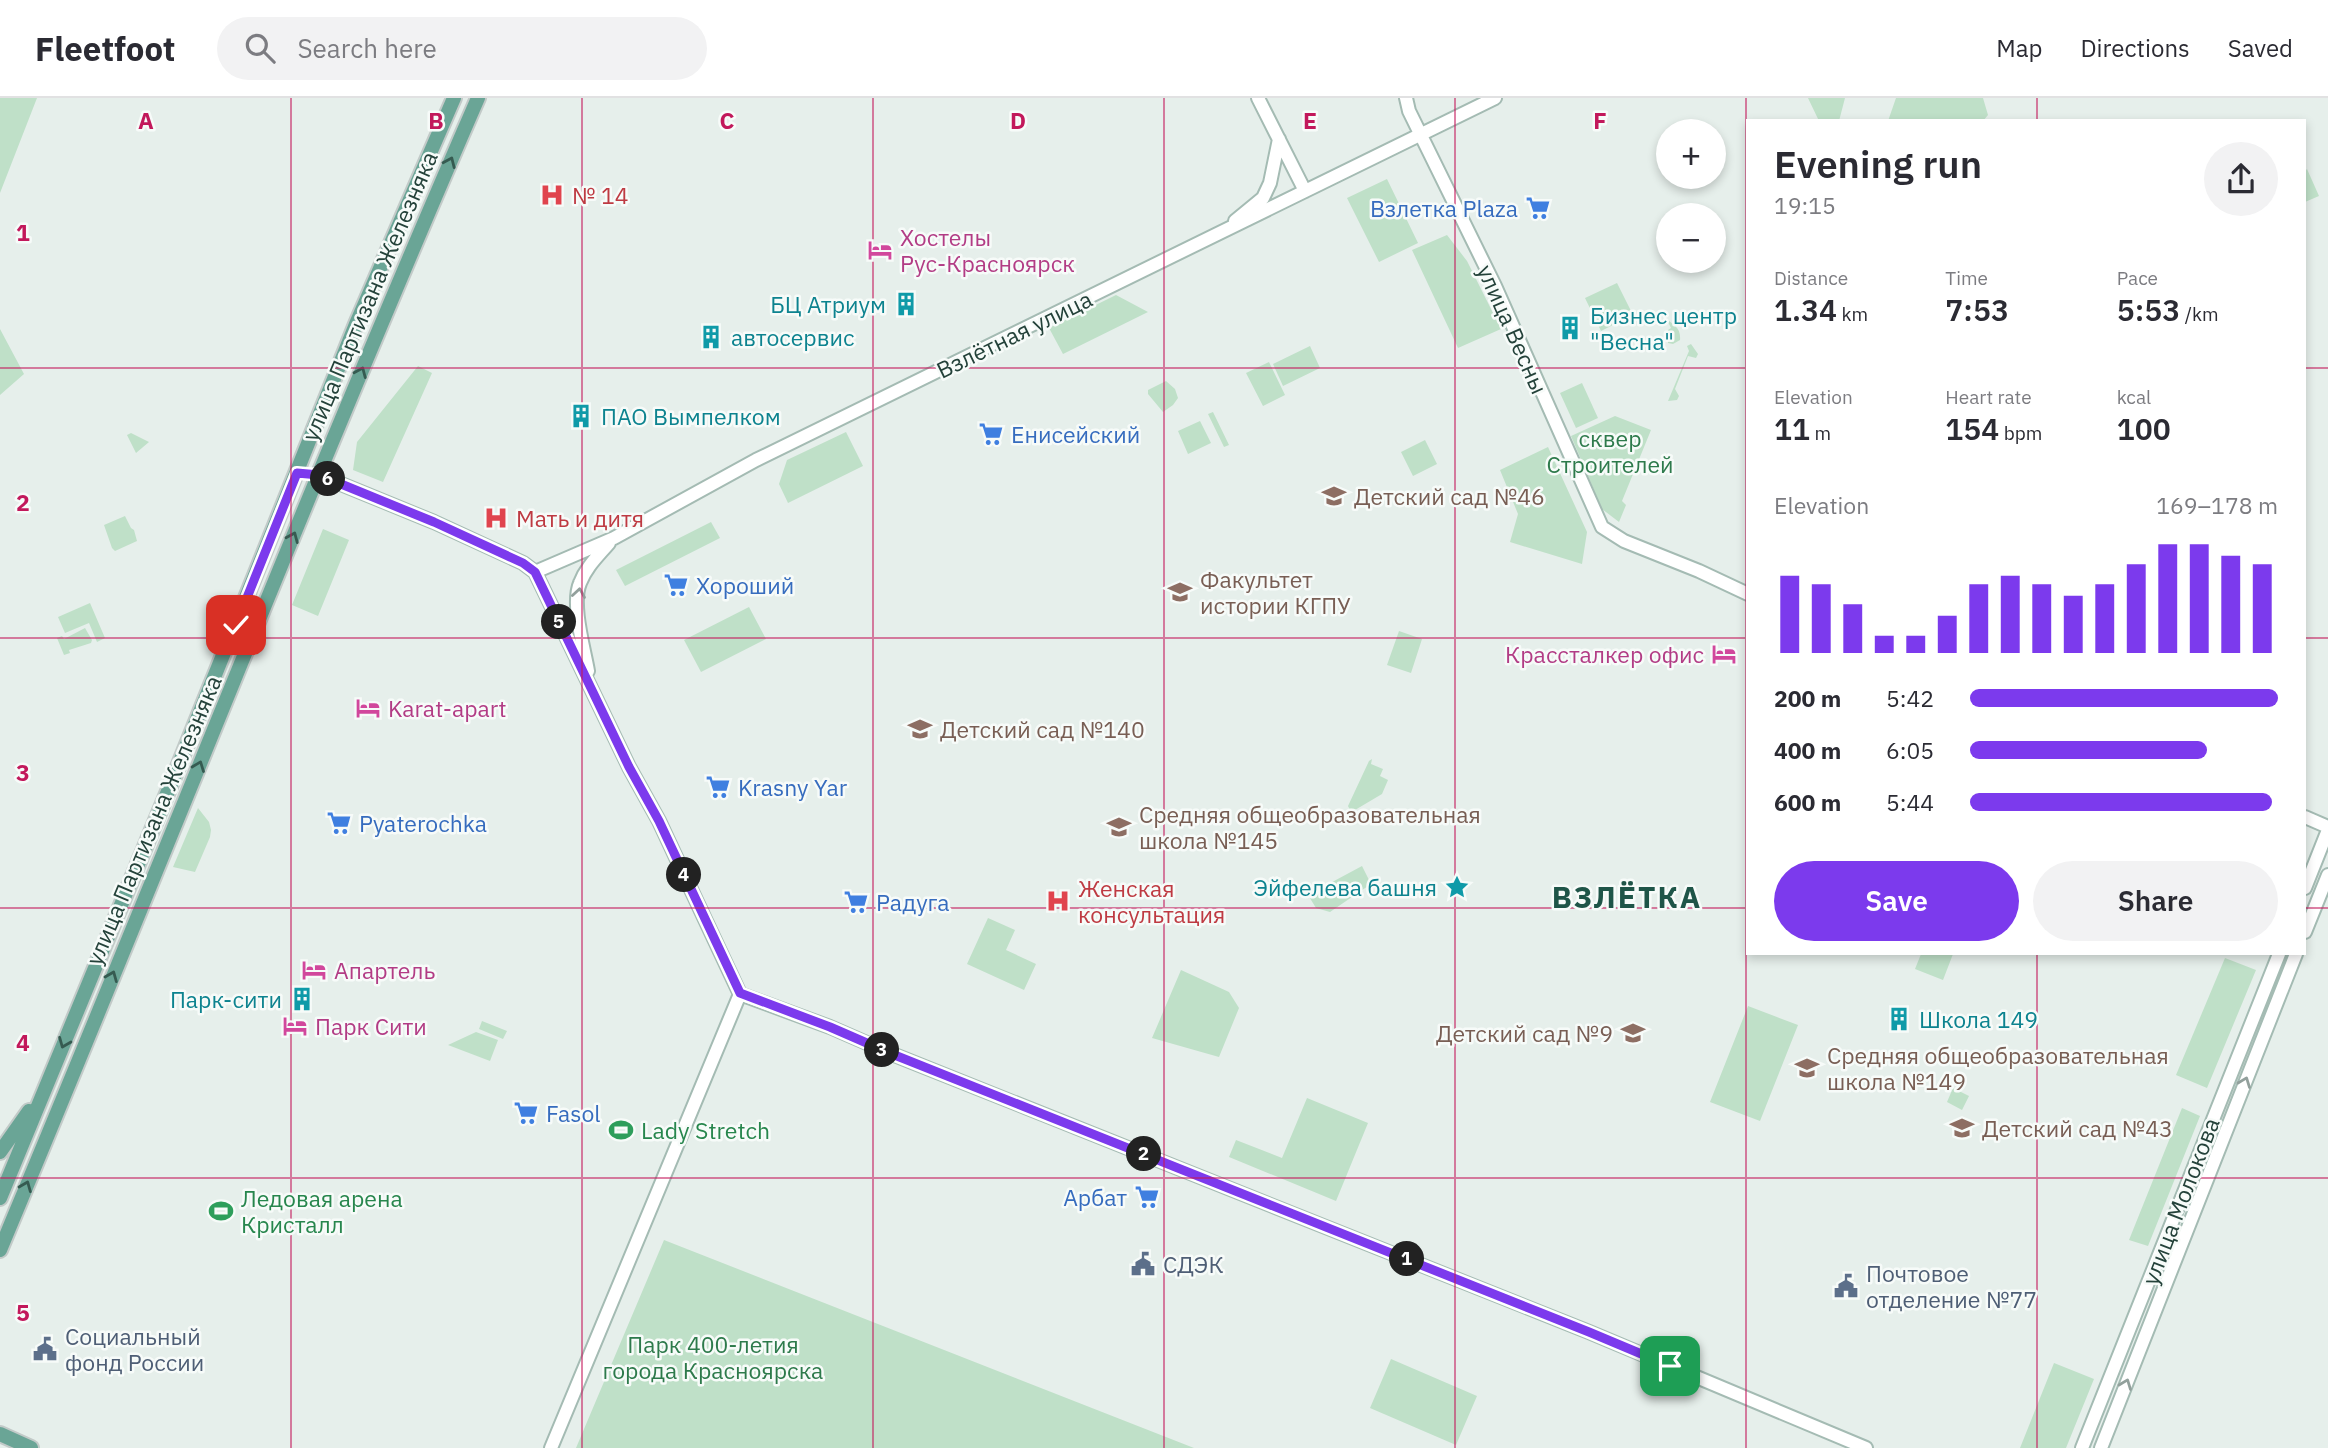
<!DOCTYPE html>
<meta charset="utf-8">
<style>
:root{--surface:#fff;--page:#f2f2f3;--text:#2b2b33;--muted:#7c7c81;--line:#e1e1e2;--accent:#7c3aed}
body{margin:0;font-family:"IBM Plex Sans",sans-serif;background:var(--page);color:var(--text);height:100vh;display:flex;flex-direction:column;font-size:26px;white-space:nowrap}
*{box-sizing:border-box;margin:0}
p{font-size:23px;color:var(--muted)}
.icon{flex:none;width:38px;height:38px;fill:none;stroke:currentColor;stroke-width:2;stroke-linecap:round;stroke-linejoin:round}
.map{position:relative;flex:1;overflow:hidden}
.details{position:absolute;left:1746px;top:21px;width:560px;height:836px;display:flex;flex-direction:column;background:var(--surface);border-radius:0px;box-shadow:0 4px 10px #0003}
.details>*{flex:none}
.buttons{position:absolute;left:1656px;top:21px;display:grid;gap:14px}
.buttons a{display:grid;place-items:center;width:70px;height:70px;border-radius:50%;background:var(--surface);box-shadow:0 4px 10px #0003;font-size:35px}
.pin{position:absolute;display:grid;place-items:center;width:60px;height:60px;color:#fff;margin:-30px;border-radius:14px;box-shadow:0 4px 10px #0006}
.km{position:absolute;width:35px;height:35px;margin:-18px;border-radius:50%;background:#222;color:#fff;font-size:19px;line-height:35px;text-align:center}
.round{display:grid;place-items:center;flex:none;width:74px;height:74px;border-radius:37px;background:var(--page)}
.head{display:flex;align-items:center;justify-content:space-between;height:119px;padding:0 28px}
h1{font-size:38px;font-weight:600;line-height:52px}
.stats{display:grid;grid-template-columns:repeat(3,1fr);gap:10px;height:119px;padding:7px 28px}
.stats div{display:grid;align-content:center}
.stats b{font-size:30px;font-weight:600}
.stats small{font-size:19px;font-weight:400}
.stats p{font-size:19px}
.chart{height:196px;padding:14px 28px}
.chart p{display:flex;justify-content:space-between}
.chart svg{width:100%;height:126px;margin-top:7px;stroke:var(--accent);stroke-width:6}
.action{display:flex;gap:14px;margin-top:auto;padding:14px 28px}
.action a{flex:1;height:80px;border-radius:42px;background:var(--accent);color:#fff;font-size:28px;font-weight:600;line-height:80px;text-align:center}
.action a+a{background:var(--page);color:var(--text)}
ul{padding:0 28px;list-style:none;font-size:23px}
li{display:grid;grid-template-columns:112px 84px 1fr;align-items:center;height:52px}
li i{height:18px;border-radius:9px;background:var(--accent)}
header{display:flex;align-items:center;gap:42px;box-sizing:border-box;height:98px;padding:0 35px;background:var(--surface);border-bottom:2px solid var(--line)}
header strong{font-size:33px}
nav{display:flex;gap:38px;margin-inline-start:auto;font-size:24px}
.search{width:490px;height:63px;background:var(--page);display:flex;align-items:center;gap:18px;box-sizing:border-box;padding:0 24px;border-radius:38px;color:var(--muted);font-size:26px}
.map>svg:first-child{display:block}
.green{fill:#bfe0c8}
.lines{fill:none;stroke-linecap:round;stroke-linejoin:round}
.secondary-casing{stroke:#a4bbb3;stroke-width:16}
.primary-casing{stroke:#c2cac8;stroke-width:18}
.secondary{stroke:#fff;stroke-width:12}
.primary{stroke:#6aa596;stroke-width:14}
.oneway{stroke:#365b51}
.oneway2{stroke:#92a09c}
.route-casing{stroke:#fff;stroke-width:14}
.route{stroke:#7c3aed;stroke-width:9}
.grid{fill:none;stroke:#c2185b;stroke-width:2;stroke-opacity:0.55}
.labels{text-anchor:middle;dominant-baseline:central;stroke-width:5;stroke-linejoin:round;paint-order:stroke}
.health-label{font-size:23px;fill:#be3a42;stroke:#f7fbf9;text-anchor:start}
.shop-label{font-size:23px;fill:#366cbe;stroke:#f7fbf9;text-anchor:start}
.hotel-label{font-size:23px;fill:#b23c85;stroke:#f7fbf9;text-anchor:start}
.street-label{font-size:23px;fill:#24423a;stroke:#f7fbf9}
.culture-label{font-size:23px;fill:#0d838f;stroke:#f7fbf9;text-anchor:start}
.park-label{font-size:23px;fill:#2d7a4b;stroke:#f7fbf9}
.education-label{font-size:23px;fill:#785e54;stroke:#f7fbf9;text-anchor:start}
.leisure-label{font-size:23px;fill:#27864d;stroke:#f7fbf9;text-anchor:start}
.service-label{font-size:23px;fill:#4e5e75;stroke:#f7fbf9;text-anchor:start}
.district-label{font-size:30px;font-weight:bold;letter-spacing:2px;fill:#1f5548;stroke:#f7fbf9}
.grid-label{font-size:23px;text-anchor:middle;font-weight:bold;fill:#c2185b;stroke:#f7fbf9;stroke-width:5;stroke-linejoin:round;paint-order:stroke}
</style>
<header>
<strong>Fleetfoot</strong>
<div class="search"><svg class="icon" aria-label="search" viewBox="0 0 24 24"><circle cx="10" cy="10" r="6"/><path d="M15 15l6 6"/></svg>Search here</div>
<nav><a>Map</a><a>Directions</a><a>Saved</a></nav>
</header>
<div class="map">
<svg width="2328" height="1350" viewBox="0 0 2328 1350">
<rect width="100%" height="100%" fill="#e6efeb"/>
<path class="green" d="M 0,0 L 37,0 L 0,95 Z
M 1808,0 L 1845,0 L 1839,23 L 1819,23 Z
M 1896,0 L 1983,0 L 1988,17 L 1983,23 L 1888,23 Z
M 2307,71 L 2319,98 L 2305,104 L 2305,73 Z
M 1387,81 L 1418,145 L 1379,164 L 1347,100 Z
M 1447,137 L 1467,163 L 1501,231 L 1458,250 L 1412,152 Z
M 1617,185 L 1633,217 L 1601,233 L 1585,200 Z
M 1116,197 L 1148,214 L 1063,256 L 1049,230 Z
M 1666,220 C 1674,228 1681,229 1680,242 L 1673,246 L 1668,245 L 1668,232 L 1671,230 Z
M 0,231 L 24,276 L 0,297 Z
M 1691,246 L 1698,256 L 1696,260 L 1688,258 L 1675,291 L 1679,298 L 1677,302 L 1668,303 L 1689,253 L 1687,248 Z
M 1310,248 L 1320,270 L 1283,288 L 1273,266 Z
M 1269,264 L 1285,297 L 1263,308 L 1246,275 Z
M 418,268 L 432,275 L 383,384 L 353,372 L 357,344 Z
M 1166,283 L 1175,291 L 1178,300 L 1173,307 L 1163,314 L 1148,296 L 1148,292 Z
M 1582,285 L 1598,320 L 1576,330 L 1560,295 Z
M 1213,314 L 1229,347 L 1224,349 L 1208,316 Z
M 1615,318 L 1651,332 L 1622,403 L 1626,407 L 1619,424 L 1602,411 L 1571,338 Z
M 1200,323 L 1211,345 L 1188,356 L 1178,333 Z
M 846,334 L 863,368 L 788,405 L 779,386 L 787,362 Z
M 131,335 L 149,344 L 136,355 L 127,337 Z
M 1425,342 L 1437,366 L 1413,378 L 1401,354 Z
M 1548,349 L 1587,434 L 1582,466 L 1510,444 L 1518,416 L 1500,372 Z
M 125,418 L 131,430 L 134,432 L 137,443 L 115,453 L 112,450 L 104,427 Z
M 711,424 L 720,440 L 625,488 L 616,472 Z
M 323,431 L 349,442 L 318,518 L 292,507 Z
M 90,505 L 105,540 L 97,544 L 89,525 L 65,535 L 58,519 Z
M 749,509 L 766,541 L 701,574 L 684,542 Z
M 85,530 L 92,542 L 91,545 L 69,552 L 70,555 L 64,557 L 57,540 L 62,538 L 64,541 Z
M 1399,533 L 1422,541 L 1411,575 L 1387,567 Z
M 1372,661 L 1371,666 L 1383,671 L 1380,678 L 1388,682 L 1382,696 L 1355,712 L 1350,712 L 1348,708 L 1369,663 Z
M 198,710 L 209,724 L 211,732 L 210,739 L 195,774 L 173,769 Z
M 1362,768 L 1371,786 L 1330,814 L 1316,810 L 1308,797 Z
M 988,820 L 1015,832 L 1006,852 L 1036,866 L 1024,892 L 967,866 Z
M 1921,856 L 1953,856 L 1943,882 L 1915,871 Z
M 2225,860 L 2256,872 L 2207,990 L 2176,977 Z
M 1181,872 L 1229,894 L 1239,910 L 1219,959 L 1152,940 Z
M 1748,908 L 1798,927 L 1760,1023 L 1710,1004 Z
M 482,923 L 507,933 L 503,941 L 479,931 Z
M 476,934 L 498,942 L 490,963 L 448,947 Z
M 1953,990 L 1969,998 L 1962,1012 L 1947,1004 Z
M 1307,1000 L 1368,1025 L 1336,1103 L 1229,1059 L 1236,1042 L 1282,1060 Z
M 2182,1010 L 2200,1018 L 2148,1148 L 2129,1142 Z
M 664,1142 L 1194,1350 L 576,1350 Z
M 1391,1261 L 1477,1298 L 1456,1347 L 1370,1310 Z
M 2054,1265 L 2094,1281 L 2066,1350 L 2020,1350 Z"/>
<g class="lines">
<g class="secondary-casing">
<path id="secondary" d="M 1258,0 L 1305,93
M 1406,0 L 1409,13 L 1495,188 L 1602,429 L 1624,443 L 1699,473 L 1748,496
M 1235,123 L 1263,100 L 1270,85 L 1279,41
M 319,377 L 434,424 L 523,465 L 535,474 L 629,669 L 659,723 L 740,896 L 551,1350
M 535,474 L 614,440 L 756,362 L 1495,0
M 588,573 C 584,550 571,506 580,485 C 586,469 598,458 609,445
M 2305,719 L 2328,729
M 2305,790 L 2328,732
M 2305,834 L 2328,777
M 740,896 L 830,929 L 892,956 L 1589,1234 L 1866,1350
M 2082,1350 L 2279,856
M 2101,1350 L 2296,856"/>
</g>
<g class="primary-casing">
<path id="primary" d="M 0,1054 L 29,1013
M 0,1100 L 176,674 L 356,226 L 454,0
M 0,1152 C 161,768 312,381 478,0
M 0,1336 L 31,1350"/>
</g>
<use href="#secondary" class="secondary"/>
<use href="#primary" class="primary"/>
</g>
<defs><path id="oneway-chevron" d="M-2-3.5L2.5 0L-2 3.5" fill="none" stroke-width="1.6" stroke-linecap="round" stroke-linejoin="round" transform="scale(1.75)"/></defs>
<g class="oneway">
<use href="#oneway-chevron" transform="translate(450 64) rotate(-66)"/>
<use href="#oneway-chevron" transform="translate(361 274) rotate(-67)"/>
<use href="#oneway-chevron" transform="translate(293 439) rotate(-67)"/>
<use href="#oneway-chevron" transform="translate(199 668) rotate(-69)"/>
<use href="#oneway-chevron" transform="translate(112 878) rotate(-68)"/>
<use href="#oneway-chevron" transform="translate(64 945) rotate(112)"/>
<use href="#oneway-chevron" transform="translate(26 1088) rotate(-68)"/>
</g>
<g class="oneway2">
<use href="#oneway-chevron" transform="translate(579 495) rotate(-81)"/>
<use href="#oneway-chevron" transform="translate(2245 984) rotate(-69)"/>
<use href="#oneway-chevron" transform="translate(2126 1286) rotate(-69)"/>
</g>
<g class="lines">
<g class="route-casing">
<path id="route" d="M 236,527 L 297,375 L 319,377 L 434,424 L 523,465 L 535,474 L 629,669 L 659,723 L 740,895 L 830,929 L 892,956 L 1589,1234 L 1670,1268"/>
</g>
<use href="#route" class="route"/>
</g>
<path class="grid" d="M 291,0 L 291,1350M 582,0 L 582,1350M 873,0 L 873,1350M 1164,0 L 1164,1350M 1455,0 L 1455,1350M 1746,0 L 1746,1350M 2037,0 L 2037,23M 0,270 L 1748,270M 2305,270 L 2328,270M 0,540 L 1748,540M 2305,540 L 2328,540M 0,810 L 1748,810M 2305,810 L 2328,810M 2037,856 L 2037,1350M 0,1080 L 2328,1080"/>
<defs>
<g id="hospital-bare" transform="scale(1.89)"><path d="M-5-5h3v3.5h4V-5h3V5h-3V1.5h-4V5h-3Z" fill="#e0444e" stroke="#f7fbf9" stroke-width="2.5" paint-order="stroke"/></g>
<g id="supermarket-bare" transform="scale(1.89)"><path d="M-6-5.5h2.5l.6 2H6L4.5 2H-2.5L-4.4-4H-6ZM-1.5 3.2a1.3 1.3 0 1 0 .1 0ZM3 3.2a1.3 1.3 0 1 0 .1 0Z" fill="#3f7fe0" stroke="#f7fbf9" stroke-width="2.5" paint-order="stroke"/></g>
<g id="hotel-bare" transform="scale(1.89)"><path d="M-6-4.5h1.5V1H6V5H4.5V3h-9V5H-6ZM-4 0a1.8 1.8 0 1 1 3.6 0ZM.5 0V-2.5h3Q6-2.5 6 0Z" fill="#d1479c" stroke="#f7fbf9" stroke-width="2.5" paint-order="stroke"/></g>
<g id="building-bare" transform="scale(1.89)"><path d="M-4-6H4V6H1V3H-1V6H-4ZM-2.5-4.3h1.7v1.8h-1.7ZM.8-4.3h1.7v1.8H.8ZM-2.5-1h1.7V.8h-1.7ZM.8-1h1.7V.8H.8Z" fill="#0f9aa8" stroke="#f7fbf9" stroke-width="2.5" paint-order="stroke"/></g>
<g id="school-bare" transform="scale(1.89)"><path d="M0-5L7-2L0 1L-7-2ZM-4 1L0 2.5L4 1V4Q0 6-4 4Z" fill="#8d6e63" stroke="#f7fbf9" stroke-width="2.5" paint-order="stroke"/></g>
<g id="university-bare" transform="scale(1.89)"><path d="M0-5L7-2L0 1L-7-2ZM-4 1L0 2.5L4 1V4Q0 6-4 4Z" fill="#8d6e63" stroke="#f7fbf9" stroke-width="2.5" paint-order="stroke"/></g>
<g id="sight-bare" transform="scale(1.89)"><path d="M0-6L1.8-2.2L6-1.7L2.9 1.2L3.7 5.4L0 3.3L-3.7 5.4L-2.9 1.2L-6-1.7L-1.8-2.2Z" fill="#0f9aa8" stroke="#f7fbf9" stroke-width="2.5" paint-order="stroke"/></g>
<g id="stadium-bare" transform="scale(1.89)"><path d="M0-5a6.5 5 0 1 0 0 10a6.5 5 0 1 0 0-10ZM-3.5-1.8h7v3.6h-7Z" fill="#2e9e5b" stroke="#f7fbf9" stroke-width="2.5" paint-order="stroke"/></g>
<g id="civic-bare" transform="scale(1.89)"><path d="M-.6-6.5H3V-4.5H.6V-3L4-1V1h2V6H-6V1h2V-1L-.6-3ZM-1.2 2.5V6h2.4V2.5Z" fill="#5c6f8a" stroke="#f7fbf9" stroke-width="2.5" paint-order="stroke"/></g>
</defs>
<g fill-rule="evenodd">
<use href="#hospital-bare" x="552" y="97"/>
<use href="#supermarket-bare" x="1538" y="110"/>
<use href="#hotel-bare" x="880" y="152"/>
<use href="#building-bare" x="906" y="206"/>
<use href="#building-bare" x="1570" y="230"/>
<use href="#building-bare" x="711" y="239"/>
<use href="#building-bare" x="581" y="318"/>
<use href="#supermarket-bare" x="991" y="336"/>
<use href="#school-bare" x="1334" y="398"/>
<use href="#hospital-bare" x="496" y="420"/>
<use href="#supermarket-bare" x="676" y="487"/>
<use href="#university-bare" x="1180" y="494"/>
<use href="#hotel-bare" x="1724" y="556"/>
<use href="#hotel-bare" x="368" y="610"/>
<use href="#school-bare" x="920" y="631"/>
<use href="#supermarket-bare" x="718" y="689"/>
<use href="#supermarket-bare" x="339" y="725"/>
<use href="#school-bare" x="1119" y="729"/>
<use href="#sight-bare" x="1457" y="789"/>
<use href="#hospital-bare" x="1058" y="803"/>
<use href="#supermarket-bare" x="856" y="804"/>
<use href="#hotel-bare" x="314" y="872"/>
<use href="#building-bare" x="302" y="901"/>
<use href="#building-bare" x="1899" y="921"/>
<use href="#hotel-bare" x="295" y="928"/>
<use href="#school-bare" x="1633" y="935"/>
<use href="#school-bare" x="1807" y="970"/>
<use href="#supermarket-bare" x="526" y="1015"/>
<use href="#school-bare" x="1962" y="1030"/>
<use href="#stadium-bare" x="621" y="1032"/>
<use href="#supermarket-bare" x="1147" y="1099"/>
<use href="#stadium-bare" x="221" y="1113"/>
<use href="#civic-bare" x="1143" y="1166"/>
<use href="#civic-bare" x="1846" y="1188"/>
<use href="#civic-bare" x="45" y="1251"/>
</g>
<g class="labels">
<g class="health-label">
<text x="572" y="97">№ 14</text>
<text x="516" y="420">Мать и дитя</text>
<text x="1078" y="790">Женская<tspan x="1078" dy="26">консультация</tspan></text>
</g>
<g class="shop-label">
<text x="1518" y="110" text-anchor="end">Взлетка Plaza</text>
<text x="1011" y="336">Енисейский</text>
<text x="696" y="487">Хороший</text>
<text x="738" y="689">Krasny Yar</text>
<text x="359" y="725">Pyaterochka</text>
<text x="876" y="804">Радуга</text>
<text x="546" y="1015">Fasol</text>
<text x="1127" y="1099" text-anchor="end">Арбат</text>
</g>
<g class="hotel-label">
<text x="900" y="139">Хостелы<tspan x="900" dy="26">Рус-Красноярск</tspan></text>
<text x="1704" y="556" text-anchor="end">Крассталкер офис</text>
<text x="388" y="610">Karat-apart</text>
<text x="334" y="872">Апартель</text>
<text x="315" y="928">Парк Сити</text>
</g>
<g class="street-label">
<text transform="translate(369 198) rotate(-67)">улица Партизана Железняка</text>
<text transform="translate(1513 231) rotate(66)">улица Весны</text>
<text transform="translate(1014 236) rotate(-26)">Взлётная улица</text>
<text transform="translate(153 722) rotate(-67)">улица Партизана Железняка</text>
<text transform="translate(2180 1103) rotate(-69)">улица Молокова</text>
</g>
<g class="culture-label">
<text x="886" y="206" text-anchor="end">БЦ Атриум</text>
<text x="1590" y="217">Бизнес центр<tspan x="1590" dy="26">"Весна"</tspan></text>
<text x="731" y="239">автосервис</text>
<text x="601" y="318">ПАО Вымпелком</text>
<text x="1437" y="789" text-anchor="end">Эйфелева башня</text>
<text x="282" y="901" text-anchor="end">Парк-сити</text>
<text x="1919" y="921">Школа 149</text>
</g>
<g class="park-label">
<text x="1610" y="340">сквер<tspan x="1610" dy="26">Строителей</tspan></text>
<text x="713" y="1246">Парк 400-летия<tspan x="713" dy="26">города Красноярска</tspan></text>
</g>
<g class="education-label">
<text x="1354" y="398">Детский сад №46</text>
<text x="1200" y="481">Факультет<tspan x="1200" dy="26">истории КГПУ</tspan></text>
<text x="940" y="631">Детский сад №140</text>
<text x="1139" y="716">Средняя общеобразовательная<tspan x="1139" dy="26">школа №145</tspan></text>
<text x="1613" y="935" text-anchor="end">Детский сад №9</text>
<text x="1827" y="957">Средняя общеобразовательная<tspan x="1827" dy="26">школа №149</tspan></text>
<text x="1982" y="1030">Детский сад №43</text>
</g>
<g class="leisure-label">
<text x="641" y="1032">Lady Stretch</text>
<text x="241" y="1100">Ледовая арена<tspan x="241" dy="26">Кристалл</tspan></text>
</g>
<g class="service-label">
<text x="1163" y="1166">СДЭК</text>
<text x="1866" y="1175">Почтовое<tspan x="1866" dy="26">отделение №77</tspan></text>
<text x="65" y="1238">Социальный<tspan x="65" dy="26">фонд России</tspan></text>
</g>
<g class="district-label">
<text x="1627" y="798">ВЗЛЁТКА</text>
</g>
</g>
<g class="grid-label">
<text x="146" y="31">A</text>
<text x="436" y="31">B</text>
<text x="727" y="31">C</text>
<text x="1018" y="31">D</text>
<text x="1310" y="31">E</text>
<text x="1600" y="31">F</text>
<text x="23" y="143">1</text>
<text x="23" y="413">2</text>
<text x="23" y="683">3</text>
<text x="23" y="953">4</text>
<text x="23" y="1223">5</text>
</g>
</svg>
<div class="buttons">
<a>+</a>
<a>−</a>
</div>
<div class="pin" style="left:1670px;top:1268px;background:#1e9e55"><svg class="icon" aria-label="arrive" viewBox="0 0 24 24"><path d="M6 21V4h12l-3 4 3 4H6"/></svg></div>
<div class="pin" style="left:236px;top:527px;background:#d93025"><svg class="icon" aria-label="check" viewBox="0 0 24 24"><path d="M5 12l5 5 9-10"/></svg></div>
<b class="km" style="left:1407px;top:1161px">1</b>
<b class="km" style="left:1144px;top:1056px">2</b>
<b class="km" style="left:882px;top:952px">3</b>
<b class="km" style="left:684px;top:777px">4</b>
<b class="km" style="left:559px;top:524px">5</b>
<b class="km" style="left:328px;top:381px">6</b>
<section class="details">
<div class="head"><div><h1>Evening run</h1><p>19:15</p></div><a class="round"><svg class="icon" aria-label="share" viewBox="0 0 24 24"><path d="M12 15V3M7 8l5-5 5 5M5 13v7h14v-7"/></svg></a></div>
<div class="stats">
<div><p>Distance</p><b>1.34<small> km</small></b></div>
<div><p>Time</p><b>7:53</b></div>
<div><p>Pace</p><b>5:53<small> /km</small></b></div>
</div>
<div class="stats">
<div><p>Elevation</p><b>11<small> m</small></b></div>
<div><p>Heart rate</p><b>154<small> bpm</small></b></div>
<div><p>kcal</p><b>100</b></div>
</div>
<div class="chart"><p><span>Elevation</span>169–178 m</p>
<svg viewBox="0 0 160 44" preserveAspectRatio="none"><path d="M5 44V17M15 44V20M25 44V27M35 44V38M45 44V38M55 44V31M65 44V20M75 44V17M85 44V20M95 44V24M105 44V20M115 44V13M125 44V6M135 44V6M145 44V10M155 44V13"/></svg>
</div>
<ul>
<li><b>200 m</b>5:42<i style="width:100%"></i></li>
<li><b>400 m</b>6:05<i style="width:77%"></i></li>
<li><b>600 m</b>5:44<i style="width:98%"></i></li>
</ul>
<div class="action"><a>Save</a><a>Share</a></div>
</section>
</div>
